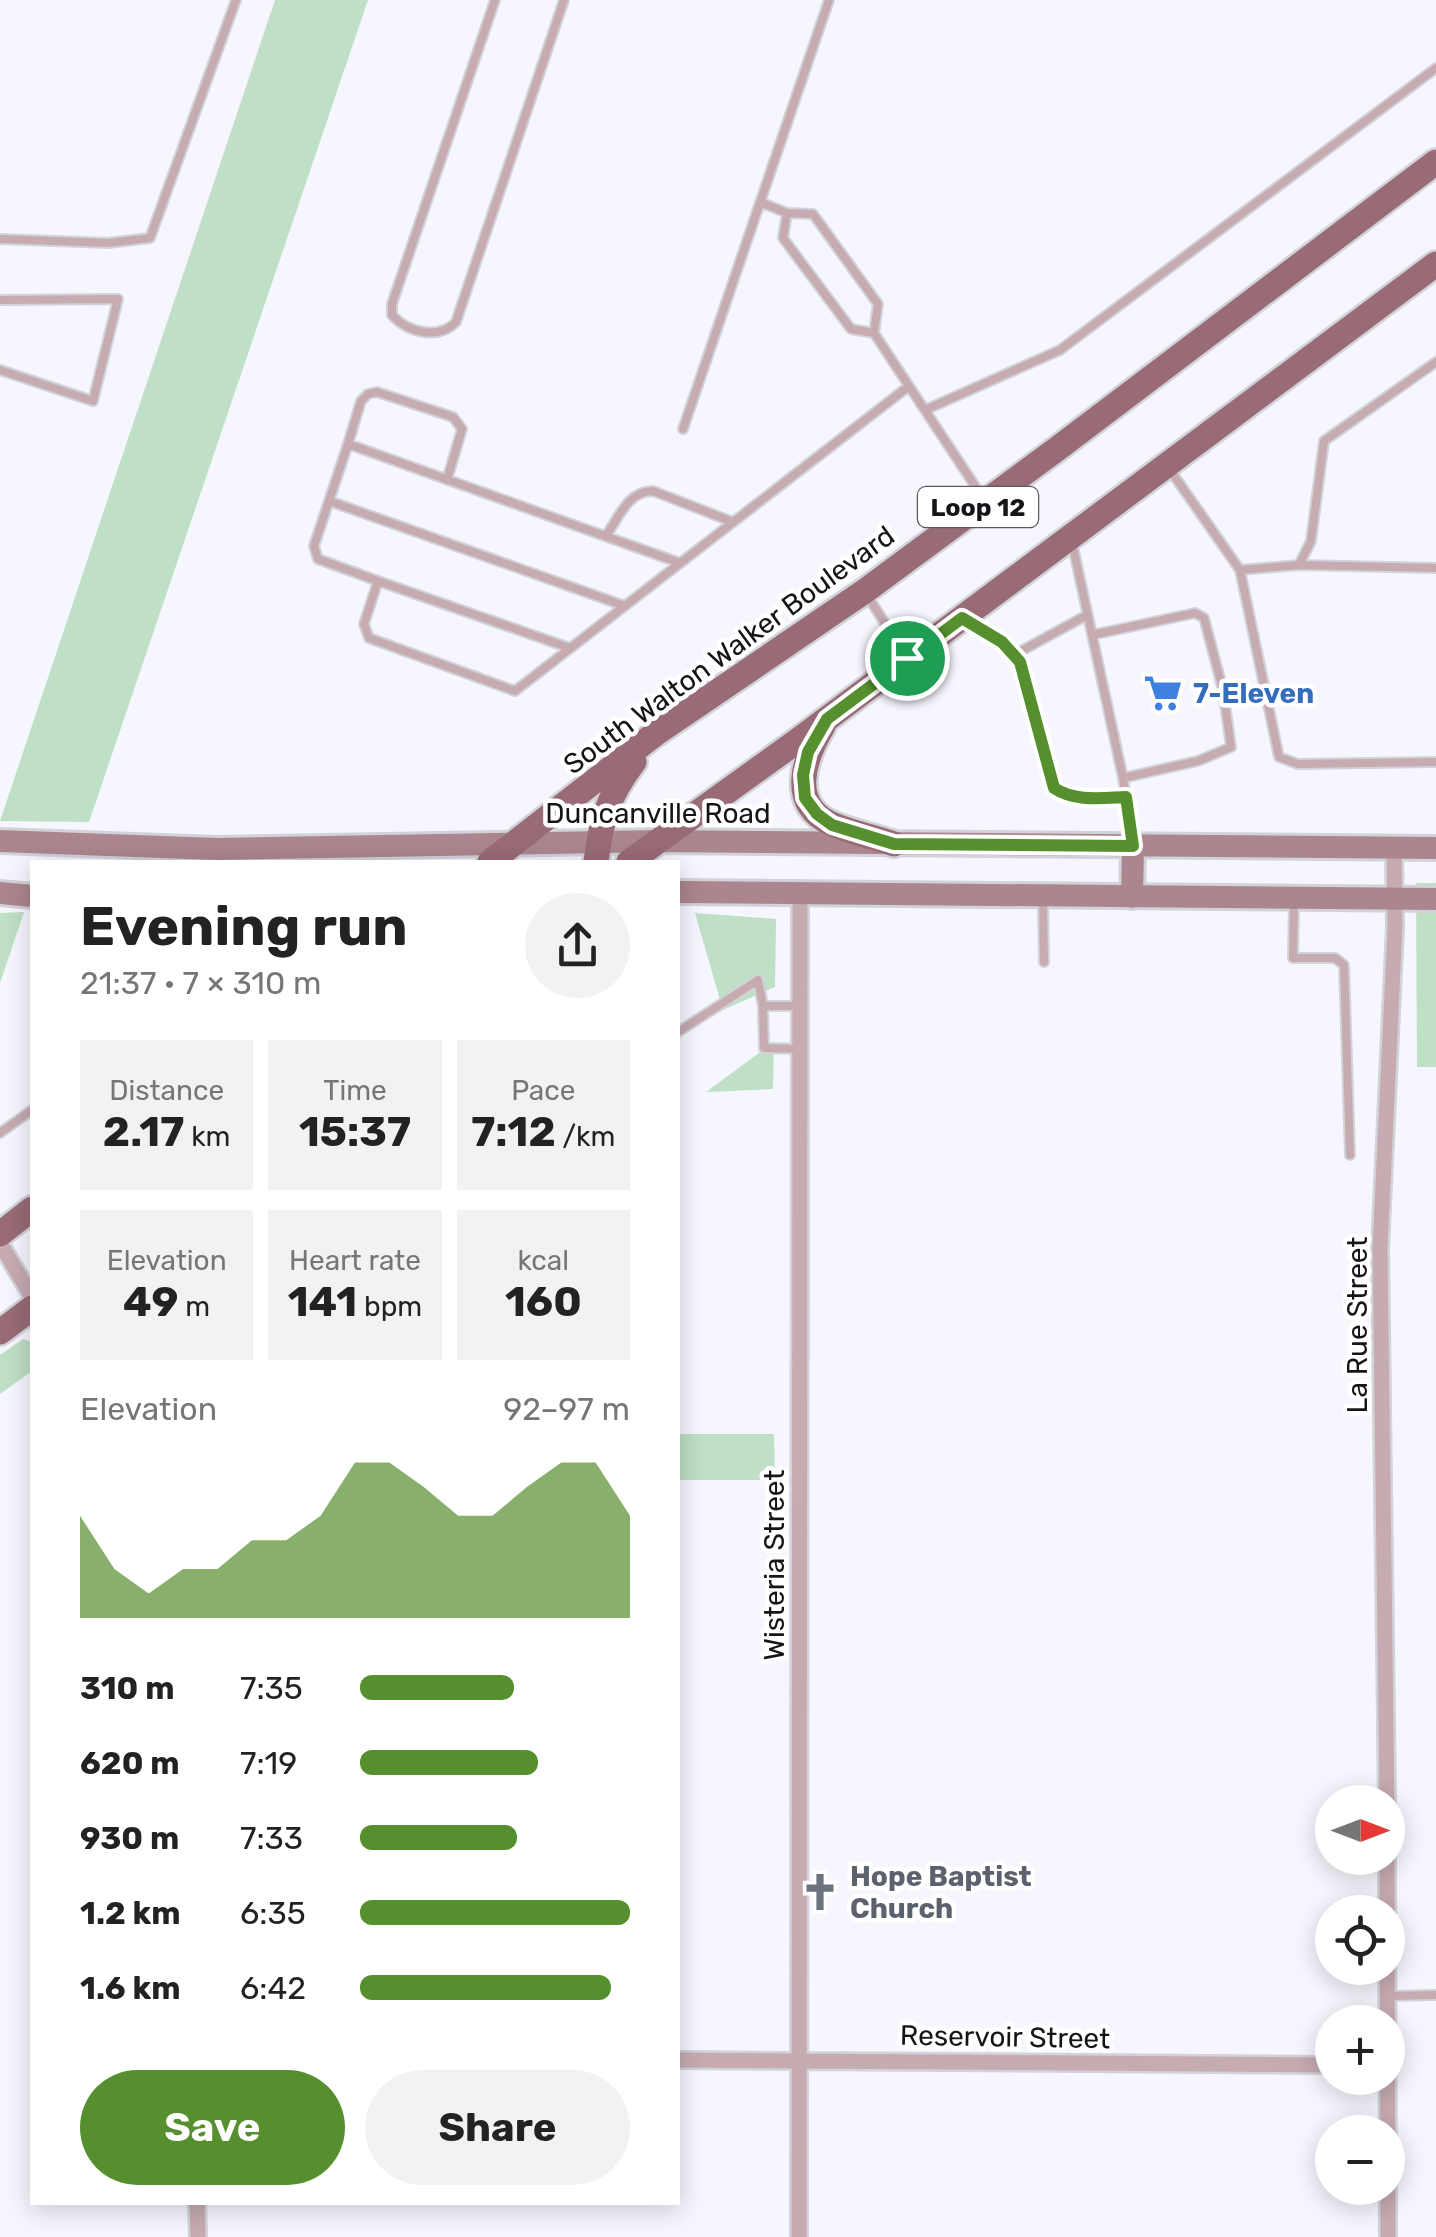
<!DOCTYPE html>
<meta charset="utf-8">
<style>
:root{--surface:#fff;--page:#f2f2f2;--text:#222;--muted:#767676;--accent:#56902e}
body{margin:0;font-family:Rubik,sans-serif;background:var(--page);color:var(--text);height:100vh;display:flex;flex-direction:column;font-size:38px;white-space:nowrap}
*{box-sizing:border-box;margin:0}
p{font-size:32px;color:var(--muted)}
.icon{flex:none;width:55px;height:55px;fill:none;stroke:currentColor;stroke-width:2;stroke-linecap:round;stroke-linejoin:round}
.map{position:relative;flex:1;overflow:hidden}
.sheet{position:absolute;left:30px;top:860px;width:650px;height:1345px;display:flex;flex-direction:column;background:var(--surface);border-radius:0px;box-shadow:0 5px 25px #0003}
.sheet>*{flex:none}
.needle{width:65px;rotate:90deg}
.controls{position:absolute;left:1315px;top:1785px;display:grid;gap:20px}
.controls a{display:grid;place-items:center;width:90px;height:90px;border-radius:50%;background:var(--surface);box-shadow:0 5px 25px #0003;font-size:50px}
.pin{position:absolute;display:grid;place-items:center;width:85px;height:85px;color:#fff;margin:-42px;border:5px solid #fff;border-radius:50%;box-shadow:0 2px 10px #0007}
.round{display:grid;place-items:center;flex:none;width:105px;height:105px;border-radius:52px;background:var(--page)}
.overview{display:flex;align-items:center;justify-content:space-between;height:170px;padding:0 50px}
h1{font-size:55px;font-weight:700;line-height:75px}
.stats{display:grid;grid-template-columns:repeat(3,1fr);gap:15px;height:170px;padding:10px 50px}
.stats div{display:grid;align-content:center;border-radius:0px;background:var(--page);text-align:center}
.stats b{font-size:42px;font-weight:700}
.stats small{font-size:28px;font-weight:400}
.stats p{font-size:28px}
.chart{height:280px;padding:20px 50px}
.chart p{display:flex;justify-content:space-between}
.chart svg{width:100%;height:180px;margin-top:10px;fill:var(--accent);opacity:.7}
.primary-button{display:flex;gap:20px;margin-top:auto;padding:20px 50px}
.primary-button a{flex:1;height:115px;border-radius:60px;background:var(--accent);color:#fff;font-size:40px;font-weight:700;line-height:115px;text-align:center}
.primary-button a+a{background:var(--page);color:var(--text)}
ul{padding:0 50px;list-style:none;font-size:32px}
li{display:grid;grid-template-columns:160px 120px 1fr;align-items:center;height:75px}
li i{height:25px;border-radius:12px;background:var(--accent)}
.map>svg:first-child{display:block}
.green{fill:#bfdfc6}
.lines{fill:none;stroke-linecap:round;stroke-linejoin:round}
.service-casing{stroke:#d2d3d9;stroke-width:12}
.minor-casing{stroke:#d2d3d9;stroke-width:20}
.secondary-casing{stroke:#d2d3d9;stroke-width:28}
.primary-casing{stroke:#d2d3d9;stroke-width:30}
.service{stroke:#c6abb1;stroke-width:8}
.minor{stroke:#c6abb1;stroke-width:15}
.secondary{stroke:#ac868f;stroke-width:22}
.primary{stroke:#996b76;stroke-width:25}
.route-casing{stroke:#fff;stroke-width:20}
.route{stroke:#56902e;stroke-width:12}
.labels{text-anchor:middle;dominant-baseline:central;stroke-width:9;stroke-linejoin:round;paint-order:stroke}
.shield{fill:#fff;stroke:#5a5b5e;stroke-width:2.5}
.shield-label{font-size:25px;font-weight:bold;fill:#141519}
.street-label{font-size:28px;fill:#141519;stroke:#fff}
.shop-label{font-size:28px;font-weight:bold;fill:#366cbe;stroke:#fff;text-anchor:start}
.worship-label{font-size:28px;font-weight:bold;fill:#5b616d;stroke:#fff;text-anchor:start}
</style>
<div class="map">
<svg width="1436" height="2237" viewBox="0 0 1436 2237">
<rect width="100%" height="100%" fill="#f6f7fe"/>
<path class="green" d="M 275,0 L 368,0 L 89,822 L 0,821 Z
M 1416,883 L 1436,883 L 1436,1067 L 1417,1067 Z
M 24,912 L 0,983 L 0,913 Z
M 695,913 L 776,919 L 775,987 L 723,1010 Z
M 774,1042 L 773,1089 L 706,1092 Z
M 23,1339 L 32,1342 L 32,1371 L 0,1394 L 0,1355 Z
M 678,1434 L 774,1434 L 775,1480 L 678,1480 Z"/>
<g class="lines">
<g class="service-casing">
<path id="service" d="M 495,0 L 392,304 L 392,315 C 408,333 439,340 456,322 L 564,0
M 760,202 L 787,213
M 0,239 L 108,243 L 150,238 L 236,0
M 0,300 L 118,299 L 93,401 L 0,370
M 874,333 L 851,329 L 783,238 L 787,213 L 813,214 L 878,304 L 874,333 L 983,498
M 925,410 L 1060,350 L 1436,68
M 683,429 L 829,0
M 348,444 L 361,401 L 368,394 L 377,392 L 453,417 L 462,429 L 447,480
M 1170,470 L 1240,570 L 1279,757 L 1298,764 L 1436,762
M 329,501 L 625,606
M 606,536 C 619,517 628,491 653,491 L 733,522
M 1072,542 L 1123,778 L 1132,842
M 680,563 L 348,444 L 314,546 L 318,559 L 378,581 L 364,624 L 369,638 L 515,691 L 909,386
M 1299,565 L 1436,568
M 1240,570 L 1299,565 L 1311,541 L 1324,441 L 1436,362
M 378,581 L 570,648
M 867,595 L 905,655
M 966,620 L 1002,642 L 1020,662 L 1054,788 C 1075,802 1101,797 1126,797
M 1092,635 L 1195,613 L 1204,618 L 1223,690 L 1231,747 L 1198,761 L 1123,778
M 1014,655 L 1087,615
M 1043,899 L 1044,962
M 1294,903 L 1293,958 L 1335,958 L 1344,965 L 1350,1155
M 763,1006 L 764,1048 L 800,1049
M 678,1032 L 758,980 L 763,1006 L 800,1006
M 0,1133 L 32,1110
M 1389,1996 L 1436,1995"/>
</g>
<g class="minor-casing">
<path id="minor" d="M 0,1243 L 32,1297
M 1387,1802 L 1380,1248 L 1395,927 L 1394,847
M 1387,1858 L 1388,2237
M 678,2060 L 1332,2065
M 197,2202 L 198,2237
M 799,2237 L 800,892"/>
</g>
<g class="secondary-casing">
<path id="secondary" d="M 0,841 L 217,849 L 656,841 L 1436,848
M 678,892 L 1436,899
M 0,893 L 32,896
M 1132,897 L 1133,847"/>
</g>
<g class="primary-casing">
<path id="primary" d="M 823,726 C 804,758 787,806 834,825 C 853,833 874,837 894,844
M 490,862 L 655,734 L 865,591 L 1057,449 L 1436,162
M 596,862 C 601,820 608,796 634,762
M 629,862 L 800,739 L 1436,264
M 0,1234 L 32,1209
M 0,1332 L 32,1308"/>
</g>
<use href="#service" class="service"/>
<use href="#minor" class="minor"/>
<use href="#secondary" class="secondary"/>
<use href="#primary" class="primary"/>
</g>
<g class="lines">
<g class="route-casing">
<path id="route" d="M 962,618 L 1002,642 L 1020,662 L 1054,788 C 1075,802 1101,798 1126,797 L 1133,846 L 894,844 L 832,825 L 817,814 L 805,798 L 803,775 L 808,752 L 827,719 Z"/>
</g>
<use href="#route" class="route"/>
</g>
<defs>
<g id="supermarket-bare" transform="scale(3)"><path d="M-6-5.5h2.5l.6 2H6L4.5 2H-2.5L-4.4-4H-6ZM-1.5 3.2a1.3 1.3 0 1 0 .1 0ZM3 3.2a1.3 1.3 0 1 0 .1 0Z" fill="#3f7fe0" stroke="#fff" stroke-width="2.5" paint-order="stroke"/></g>
<g id="church-bare" transform="scale(3)"><path d="M-1.2-6h2.4v3.5h3.3v2.4h-3.3V6h-2.4V-.1h-3.3v-2.4h3.3Z" fill="#6b7280" stroke="#fff" stroke-width="2.5" paint-order="stroke"/></g>
</defs>
<g fill-rule="evenodd">
<use href="#supermarket-bare" x="1163" y="693"/>
<use href="#church-bare" x="820" y="1892"/>
</g>
<g class="labels">
<rect class="shield" x="918" y="487" width="120" height="40" rx="8"/>
<g class="shield-label">
<text x="978" y="507">Loop 12</text>
</g>
<g class="street-label">
<text transform="translate(729 650) rotate(-36)">South Walton Walker Boulevard</text>
<text x="658" y="813">Duncanville Road</text>
<text transform="translate(1357 1325) rotate(-90)">La Rue Street</text>
<text transform="translate(774 1565) rotate(-90)">Wisteria Street</text>
<text transform="translate(1005 2037) rotate(1)">Reservoir Street</text>
</g>
<g class="shop-label">
<text x="1193" y="693">7-Eleven</text>
</g>
<g class="worship-label">
<text x="850" y="1876">Hope Baptist<tspan x="850" dy="32">Church</tspan></text>
</g>
</g>
</svg>
<div class="controls">
<a><svg class="needle" viewBox="-14 -14 28 28"><path d="M0-13l5 13h-10z" fill="#e53935"/><path d="M0 13l5-13h-10z" fill="#767676"/></svg></a>
<a><svg class="icon" aria-label="locate" viewBox="0 0 24 24"><circle cx="12" cy="12" r="6"/><path d="M12 2v4M12 18v4M2 12h4M18 12h4"/></svg></a>
<a>+</a>
<a>−</a>
</div>
<div class="pin" style="left:907px;top:658px;background:#1e9e55"><svg class="icon" aria-label="arrive" viewBox="0 0 24 24"><path d="M6 21V4h12l-3 4 3 4H6"/></svg></div>
<section class="sheet">
<div class="overview"><div><h1>Evening run</h1><p>21:37 · 7 × 310 m</p></div><a class="round"><svg class="icon" aria-label="share" viewBox="0 0 24 24"><path d="M12 15V3M7 8l5-5 5 5M5 13v7h14v-7"/></svg></a></div>
<div class="stats">
<div><p>Distance</p><b>2.17<small> km</small></b></div>
<div><p>Time</p><b>15:37</b></div>
<div><p>Pace</p><b>7:12<small> /km</small></b></div>
</div>
<div class="stats">
<div><p>Elevation</p><b>49<small> m</small></b></div>
<div><p>Heart rate</p><b>141<small> bpm</small></b></div>
<div><p>kcal</p><b>160</b></div>
</div>
<div class="chart"><p><span>Elevation</span>92–97 m</p>
<svg viewBox="0 0 160 44" preserveAspectRatio="none"><path d="M0 44V19L10 32L20 38L30 32L40 32L50 25L60 25L70 19L80 6L90 6L100 12L110 19L120 19L130 12L140 6L150 6L160 19V44z"/></svg>
</div>
<ul>
<li><b>310 m</b>7:35<i style="width:57%"></i></li>
<li><b>620 m</b>7:19<i style="width:66%"></i></li>
<li><b>930 m</b>7:33<i style="width:58%"></i></li>
<li><b>1.2 km</b>6:35<i style="width:100%"></i></li>
<li><b>1.6 km</b>6:42<i style="width:93%"></i></li>
</ul>
<div class="primary-button"><a>Save</a><a>Share</a></div>
</section>
</div>
